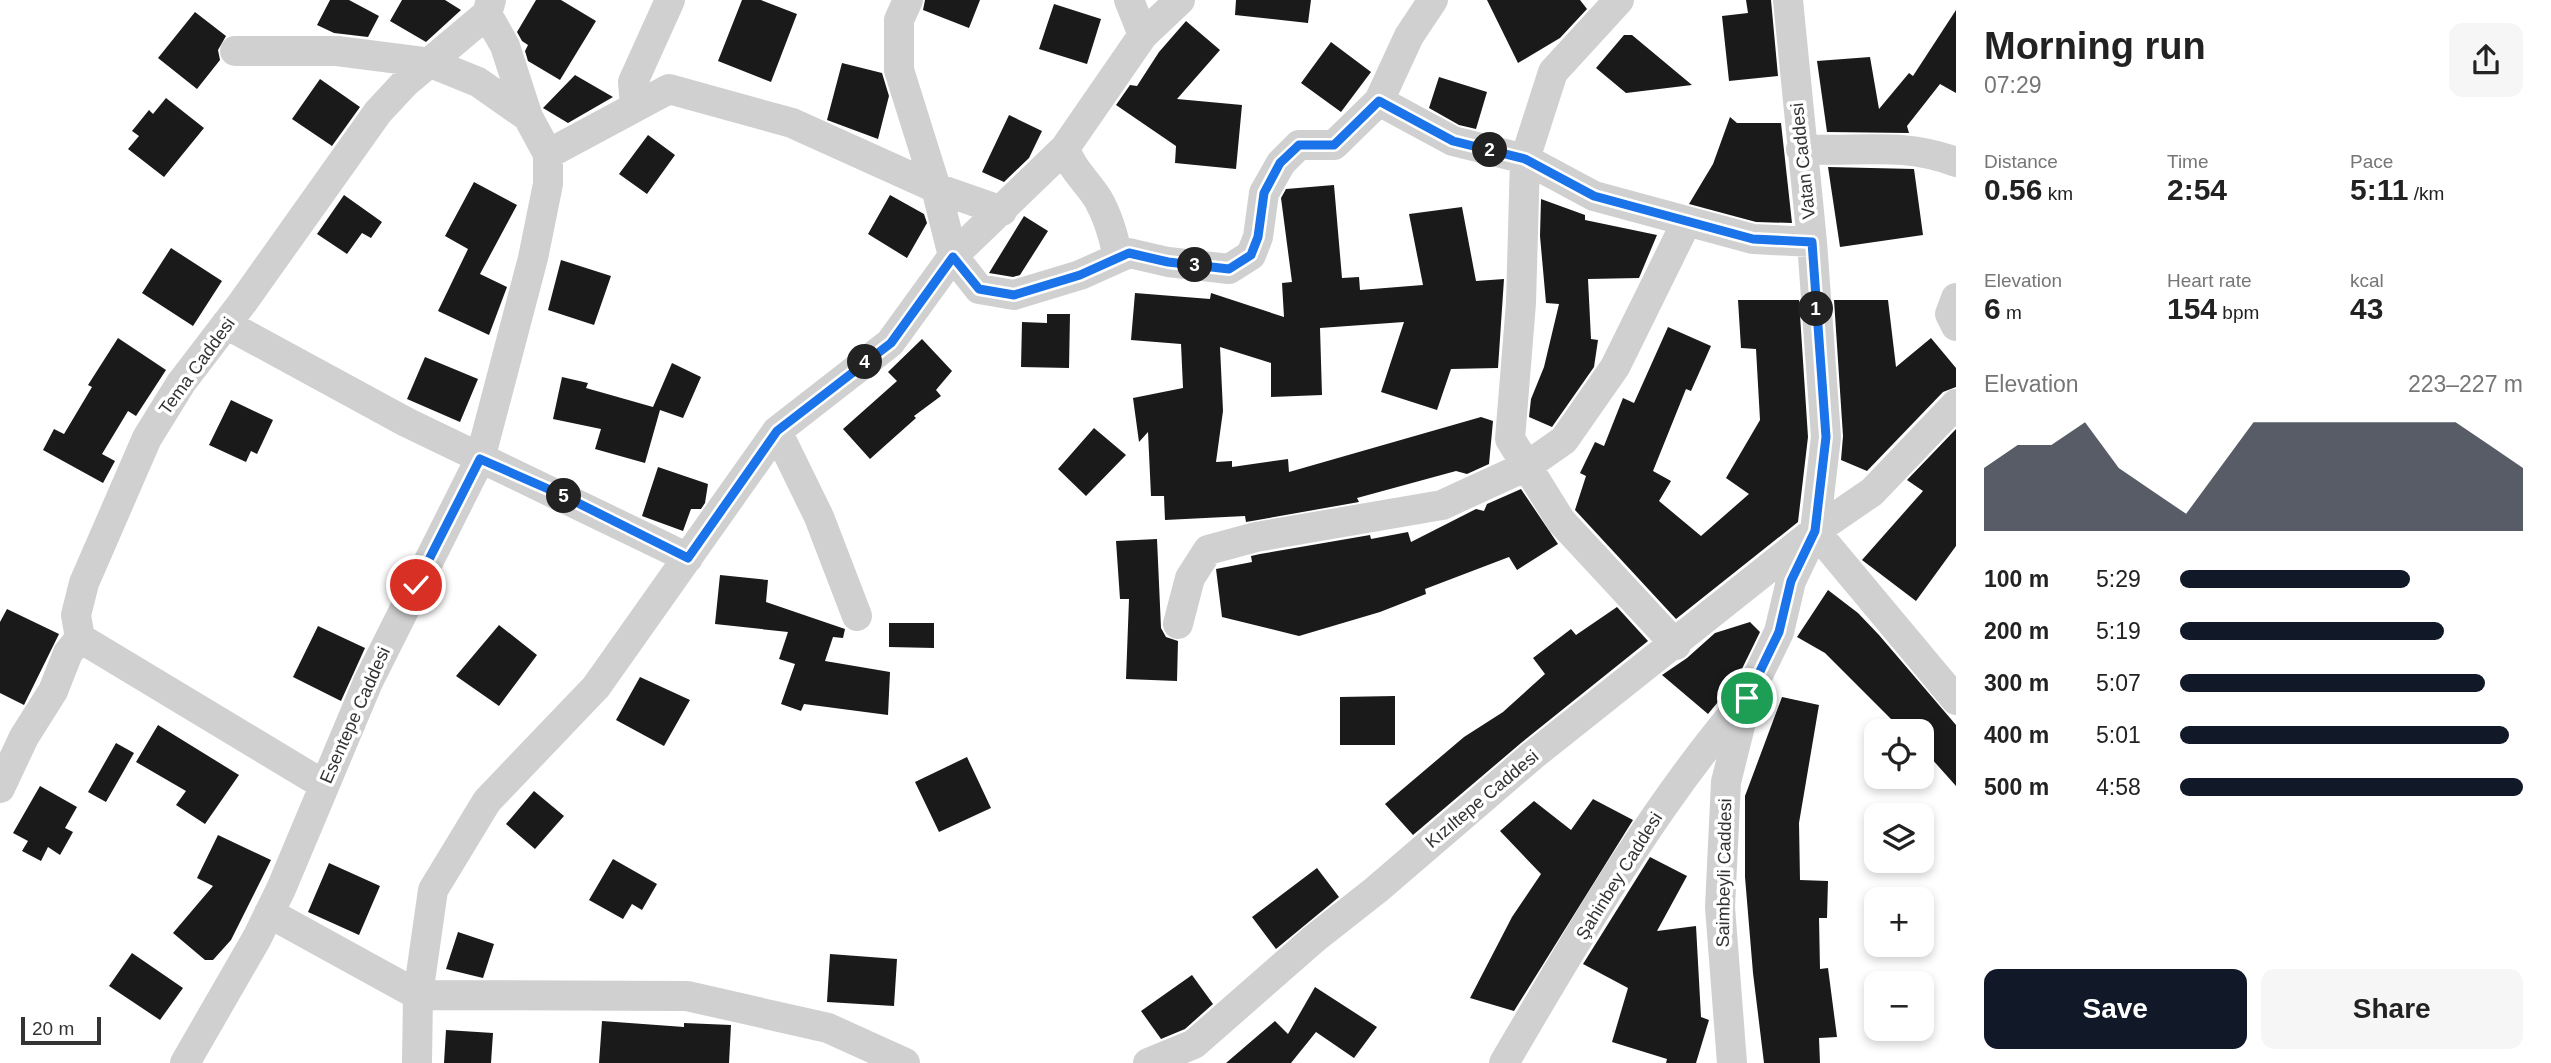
<!DOCTYPE html>
<meta charset="utf-8">
<style>
:root{--surface:#fff;--page:#f6f6f6;--text:#222;--muted:#767676;--accent:#111827}
body{margin:0;font-family:Helvetica,sans-serif;background:var(--page);color:var(--text);height:100vh;display:flex;flex-direction:column;font-size:26px;white-space:nowrap}
*{box-sizing:border-box;margin:0}
p{font-size:23px;color:var(--muted)}
.icon{flex:none;width:38px;height:38px;fill:none;stroke:currentColor;stroke-width:2;stroke-linecap:round;stroke-linejoin:round}
.map{position:relative;flex:1;overflow:hidden}
.drawer{display:flex;flex-direction:column;background:var(--surface);width:595px}
.drawer>*{flex:none}
.fabs{position:absolute;left:1864px;top:719px;display:grid;gap:14px}
.fabs a{display:grid;place-items:center;width:70px;height:70px;border-radius:14px;background:var(--surface);box-shadow:0 4px 10px #0003;font-size:35px}
.scale{position:absolute;left:21px;bottom:18px;width:80px;box-sizing:border-box;padding-left:7px;border:4px solid #333;border-top:0;font-size:19px;line-height:24px;white-space:nowrap;color:#333;-webkit-text-stroke:5px #fff;paint-order:stroke}
.pin{position:absolute;display:grid;place-items:center;width:60px;height:60px;color:#fff;margin:-30px;border:4px solid #fff;border-radius:50%;box-shadow:0 2px 7px #0007}
.km{position:absolute;width:35px;height:35px;margin:-18px;border-radius:50%;background:#222;color:#fff;font-size:19px;line-height:35px;text-align:center}
.round{display:grid;place-items:center;flex:none;width:74px;height:74px;border-radius:14px;background:var(--page)}
.head{display:flex;align-items:center;justify-content:space-between;height:119px;padding:0 28px}
h1{font-size:38px;font-weight:800;line-height:52px}
.stats{display:grid;grid-template-columns:repeat(3,1fr);gap:10px;height:119px;padding:7px 28px}
.stats div{display:grid;align-content:center}
.stats b{font-size:30px;font-weight:800}
.stats small{font-size:19px;font-weight:400}
.stats p{font-size:19px}
.chart{height:196px;padding:14px 28px}
.chart p{display:flex;justify-content:space-between}
.chart svg{width:100%;height:126px;margin-top:7px;fill:var(--accent);opacity:.7}
.action{display:flex;gap:14px;margin-top:auto;padding:14px 28px}
.action a{flex:1;height:80px;border-radius:14px;background:var(--accent);color:#fff;font-size:28px;font-weight:800;line-height:80px;text-align:center}
.action a+a{background:var(--page);color:var(--text)}
ul{padding:0 28px;list-style:none;font-size:23px}
li{display:grid;grid-template-columns:112px 84px 1fr;align-items:center;height:52px}
li i{height:18px;border-radius:9px;background:var(--accent)}
main{display:flex;flex:1;min-height:0}
.map>svg:first-child{display:block}
.building{fill:#1a1a1a}
.lines{fill:none;stroke-linecap:round;stroke-linejoin:round}
.minor{stroke:#d0d0d0;stroke-width:30}
.route-casing{stroke:#fff;stroke-width:14}
.route{stroke:#1a73e8;stroke-width:9}
.labels{text-anchor:middle;dominant-baseline:central;stroke-width:7;stroke-linejoin:round;paint-order:stroke}
.street-label{font-size:18px;fill:#333;stroke:#fff}
</style>
<main>
<div class="map">
<svg width="1956" height="1063" viewBox="0 0 1956 1063">
<rect width="100%" height="100%" fill="#fff"/>
<path class="building" d="M 330,0 L 349,0 L 379,16 L 368,37 L 334,33 L 317,25 Z
M 402,0 L 445,0 L 461,10 L 426,42 L 390,21 Z
M 536,0 L 561,0 L 596,21 L 560,80 L 528,61 L 525,51 L 528,45 L 522,41 L 517,32 Z
M 742,0 L 761,0 L 797,14 L 771,82 L 718,61 Z
M 925,0 L 980,0 L 969,28 L 923,10 Z
M 1236,0 L 1311,0 L 1308,23 L 1235,15 Z
M 1487,0 L 1580,0 L 1587,9 L 1560,38 L 1518,63 Z
M 1746,0 L 1771,0 L 1778,76 L 1729,81 L 1722,16 L 1748,13 Z
M 1054,4 L 1101,19 L 1087,64 L 1039,49 Z
M 1956,10 L 1956,93 L 1940,84 L 1907,126 L 1909,133 L 1827,132 L 1817,61 L 1870,57 L 1879,109 L 1909,73 L 1913,76 Z
M 195,12 L 226,36 L 218,50 L 220,60 L 197,89 L 158,58 Z
M 1186,21 L 1220,50 L 1177,99 L 1242,105 L 1236,169 L 1175,163 L 1176,146 L 1116,105 L 1130,85 L 1137,86 L 1159,52 Z
M 1624,35 L 1632,35 L 1692,85 L 1626,93 L 1596,68 Z
M 1331,42 L 1371,72 L 1341,112 L 1301,83 Z
M 842,63 L 882,73 L 889,96 L 878,139 L 827,120 Z
M 575,75 L 613,97 L 568,123 L 543,108 Z
M 1439,77 L 1487,92 L 1476,129 L 1459,125 L 1429,108 Z
M 320,79 L 360,107 L 332,146 L 292,119 Z
M 166,98 L 204,128 L 164,177 L 128,149 L 139,136 L 132,131 L 149,110 L 153,114 Z
M 1009,115 L 1042,131 L 1029,158 L 1004,182 L 982,172 Z
M 1730,117 L 1737,123 L 1781,123 L 1792,223 L 1756,222 L 1689,204 L 1713,164 Z
M 648,135 L 675,155 L 647,194 L 619,174 Z
M 1828,167 L 1914,169 L 1923,235 L 1840,247 Z
M 474,182 L 517,205 L 480,274 L 507,287 L 489,335 L 438,311 L 468,249 L 445,236 Z
M 1334,185 L 1342,278 L 1359,277 L 1360,290 L 1423,285 L 1409,214 L 1462,207 L 1476,281 L 1504,279 L 1498,368 L 1451,369 L 1437,410 L 1381,392 L 1404,322 L 1320,328 L 1322,395 L 1271,397 L 1271,363 L 1220,347 L 1223,411 L 1216,462 L 1232,461 L 1232,467 L 1288,459 L 1289,472 L 1481,417 L 1493,421 L 1489,464 L 1467,474 L 1456,471 L 1357,498 L 1359,502 L 1246,522 L 1245,516 L 1165,520 L 1164,496 L 1151,496 L 1148,432 L 1139,442 L 1133,398 L 1183,388 L 1181,344 L 1131,340 L 1135,293 L 1210,299 L 1211,293 L 1284,317 L 1282,283 L 1292,282 L 1281,198 L 1286,189 Z
M 344,195 L 382,222 L 371,238 L 362,233 L 347,254 L 317,234 Z
M 890,195 L 924,214 L 927,223 L 907,258 L 868,234 Z
M 1541,199 L 1585,215 L 1585,220 L 1657,235 L 1639,278 L 1588,279 L 1591,339 L 1598,340 L 1594,367 L 1552,427 L 1529,417 L 1531,399 L 1544,367 L 1559,304 L 1546,303 L 1540,236 Z
M 1024,216 L 1048,231 L 1020,275 L 1013,277 L 989,273 Z
M 171,248 L 222,281 L 193,326 L 142,293 Z
M 561,260 L 611,276 L 594,325 L 548,310 Z
M 1738,300 L 1799,300 L 1808,437 L 1798,522 L 1676,619 L 1575,510 L 1586,476 L 1580,473 L 1595,442 L 1604,446 L 1623,398 L 1634,403 L 1668,327 L 1711,346 L 1691,391 L 1686,389 L 1653,471 L 1671,481 L 1659,501 L 1701,536 L 1749,494 L 1726,478 L 1760,420 L 1756,349 L 1741,348 Z
M 1834,300 L 1888,300 L 1896,367 L 1931,338 L 1956,368 L 1956,387 L 1943,392 L 1867,471 L 1841,460 L 1843,436 Z
M 1047,314 L 1070,314 L 1069,368 L 1021,367 L 1022,322 L 1047,323 Z
M 118,338 L 166,370 L 136,416 L 128,411 L 102,454 L 115,461 L 103,483 L 43,450 L 54,429 L 64,434 L 92,387 L 88,385 Z
M 922,339 L 952,371 L 936,390 L 941,396 L 914,416 L 916,418 L 870,459 L 843,429 L 897,381 L 888,372 Z
M 425,357 L 478,379 L 460,422 L 407,399 Z
M 672,363 L 701,377 L 683,418 L 660,410 L 645,463 L 595,449 L 601,429 L 553,419 L 562,377 L 588,383 L 586,388 L 653,407 Z
M 231,400 L 273,420 L 257,454 L 251,451 L 246,462 L 209,445 Z
M 1094,428 L 1126,455 L 1086,496 L 1058,469 Z
M 1956,429 L 1956,546 L 1916,601 L 1862,560 L 1923,491 L 1907,480 Z
M 658,467 L 708,484 L 705,503 L 701,509 L 691,509 L 683,531 L 642,516 Z
M 1521,489 L 1558,544 L 1517,570 L 1509,557 L 1425,589 L 1426,594 L 1380,612 L 1299,636 L 1222,617 L 1216,569 L 1252,562 L 1251,556 L 1260,554 L 1370,535 L 1371,539 L 1408,532 L 1411,542 L 1476,509 L 1484,511 L 1487,504 Z
M 1157,539 L 1161,628 L 1166,637 L 1178,641 L 1177,681 L 1126,679 L 1129,599 L 1120,599 L 1116,541 Z
M 720,575 L 768,580 L 766,602 L 845,629 L 843,638 L 833,637 L 825,661 L 890,672 L 888,715 L 804,704 L 801,711 L 781,704 L 795,664 L 779,659 L 788,632 L 715,624 Z
M 1828,590 L 1858,613 L 1879,635 L 1956,725 L 1956,786 L 1922,748 L 1922,732 L 1904,732 L 1825,653 L 1797,637 Z
M 1617,607 L 1648,641 L 1521,743 L 1413,835 L 1385,804 L 1464,737 L 1503,712 L 1545,674 L 1533,658 L 1571,629 L 1576,635 Z
M 7,609 L 59,634 L 24,705 L 0,693 L 0,622 Z
M 1750,622 L 1760,632 L 1737,679 L 1708,714 L 1662,675 L 1687,658 L 1715,633 Z
M 889,623 L 934,623 L 934,648 L 889,647 Z
M 499,625 L 537,655 L 499,706 L 456,676 Z
M 318,626 L 365,648 L 341,701 L 293,677 Z
M 640,677 L 690,700 L 664,746 L 616,720 Z
M 1395,696 L 1395,745 L 1340,745 L 1340,697 Z
M 1782,697 L 1819,705 L 1799,823 L 1800,880 L 1828,881 L 1827,918 L 1819,918 L 1820,969 L 1828,968 L 1837,1037 L 1819,1038 L 1820,1063 L 1764,1063 L 1753,973 L 1745,877 L 1745,796 Z
M 158,725 L 239,775 L 205,824 L 176,805 L 186,791 L 136,762 Z
M 116,743 L 134,753 L 106,802 L 88,792 Z
M 967,757 L 991,808 L 939,832 L 915,782 Z
M 40,786 L 77,807 L 65,828 L 73,832 L 60,855 L 48,847 L 41,861 L 22,851 L 28,841 L 13,833 Z
M 534,791 L 564,816 L 535,849 L 506,824 Z
M 1593,799 L 1633,820 L 1514,1011 L 1470,998 L 1512,917 L 1541,874 L 1500,831 L 1534,801 L 1571,830 Z
M 218,835 L 271,860 L 231,940 L 213,960 L 205,960 L 173,933 L 213,886 L 197,878 Z
M 1650,857 L 1687,876 L 1657,931 L 1696,926 L 1701,1017 L 1709,1020 L 1696,1063 L 1666,1063 L 1667,1059 L 1612,1042 L 1628,988 L 1583,964 Z
M 613,859 L 657,884 L 642,910 L 632,904 L 623,919 L 589,900 Z
M 329,863 L 380,886 L 359,935 L 308,912 Z
M 1317,868 L 1339,897 L 1276,949 L 1252,917 Z
M 458,932 L 494,944 L 483,978 L 446,969 Z
M 132,953 L 183,988 L 160,1020 L 109,986 Z
M 830,954 L 897,959 L 894,1006 L 827,1002 Z
M 1192,975 L 1213,1004 L 1185,1029 L 1161,1039 L 1141,1011 Z
M 1315,987 L 1377,1027 L 1354,1058 L 1316,1032 L 1291,1063 L 1226,1063 L 1275,1021 L 1288,1034 Z
M 602,1021 L 684,1027 L 684,1023 L 731,1025 L 729,1063 L 599,1063 Z
M 446,1030 L 493,1033 L 491,1063 L 444,1063 Z"/>
<g class="lines">
<path class="minor" d="M 908,0 L 899,20 L 899,70 L 936,188 L 953,256 L 979,289 L 1014,295 L 1080,275 L 1129,253 L 1168,262 L 1229,269 L 1251,255 L 1258,237 L 1264,193 L 1281,163 L 1299,145 L 1334,145 L 1379,101 L 1409,36 L 1433,0
M 1129,0 L 1143,35
M 1619,0 L 1553,72 L 1525,159 L 1521,303 L 1510,439 L 1561,521 L 1676,645
M 235,51 L 337,51 L 431,63 L 478,82 L 528,117 L 505,46 L 487,14
M 1379,101 L 1453,141 L 1525,159 L 1594,196 L 1753,239 L 1812,242
M 635,107 L 633,82 L 670,0
M 1065,148 C 1072,170 1086,180 1098,199 C 1109,218 1114,237 1118,258
M 1801,149 C 1859,153 1900,141 1956,162
M 548,154 L 669,89 L 792,123 L 936,188 L 1002,211
M 1956,298 L 1950,314 L 1956,326
M 226,324 L 406,422 L 688,558
M 777,431 L 819,517 L 857,616
M 1815,531 L 1956,700
M 1178,624 L 1190,578 L 1208,550 L 1256,537 L 1442,505 L 1527,466 L 1564,440 L 1615,367 L 1687,221
M 80,638 L 324,785
M 0,788 L 24,737 L 53,691 L 68,653 L 80,638 L 76,615 L 84,583 L 147,438 L 181,383 L 243,302 L 378,112 L 405,83 L 487,14 L 491,0
M 269,913 L 418,995 L 687,996 L 828,1028 L 905,1063
M 185,1063 L 257,938 L 281,889 L 368,682 L 480,459 L 533,258 L 548,184 L 548,154 L 528,117
M 417,1063 L 418,995 L 433,890 L 487,801 L 596,687 L 777,431 L 890,343 L 953,256 L 1065,148 L 1143,35 L 1180,0
M 1148,1063 L 1194,1044 L 1315,938 L 1376,890 L 1532,756 L 1815,531 L 1872,492 L 1956,404
M 1504,1063 C 1577,939 1649,812 1743,702
M 1732,1063 L 1720,907 L 1726,782 L 1747,698 L 1779,632 L 1791,581 L 1815,531 L 1826,437 L 1812,242 L 1788,0"/>
</g>
<g class="lines">
<g class="route-casing">
<path id="route" d="M 416,585 L 480,459 L 562,495 L 688,558 L 777,431 L 891,343 L 953,257 L 979,289 L 1014,295 L 1080,275 L 1129,253 L 1168,262 L 1229,269 L 1251,255 L 1258,237 L 1264,193 L 1280,163 L 1299,145 L 1334,145 L 1379,101 L 1453,141 L 1525,159 L 1594,196 L 1753,239 L 1812,242 L 1826,437 L 1815,531 L 1791,581 L 1779,632 L 1747,698"/>
</g>
<use href="#route" class="route"/>
</g>
<g class="labels">
<g class="street-label">
<text transform="translate(1803 161) rotate(-96)">Vatan Caddesi</text>
<text transform="translate(197 366) rotate(-54)">Tema Caddesi</text>
<text transform="translate(355 715) rotate(-66)">Esentepe Caddesi</text>
<text transform="translate(1482 799) rotate(-40)">Kızıltepe Caddesi</text>
<text transform="translate(1724 873) rotate(-89)">Saimbeyli Caddesi</text>
<text transform="translate(1619 876) rotate(-58)">Şahinbey Caddesi</text>
</g>
</g>
</svg>
<div class="fabs">
<a><svg class="icon" aria-label="locate" viewBox="0 0 24 24"><circle cx="12" cy="12" r="6"/><path d="M12 2v4M12 18v4M2 12h4M18 12h4"/></svg></a>
<a><svg class="icon" aria-label="layers" viewBox="0 0 24 24"><path d="M12 4l9 5-9 5-9-5zM3 14l9 5 9-5"/></svg></a>
<a>+</a>
<a>−</a>
</div>
<div class="scale">20 m</div>
<div class="pin" style="left:1747px;top:698px;background:#1e9e55"><svg class="icon" aria-label="arrive" viewBox="0 0 24 24"><path d="M6 21V4h12l-3 4 3 4H6"/></svg></div>
<div class="pin" style="left:416px;top:585px;background:#d93025"><svg class="icon" aria-label="check" viewBox="0 0 24 24"><path d="M5 12l5 5 9-10"/></svg></div>
<b class="km" style="left:1816px;top:309px">1</b>
<b class="km" style="left:1490px;top:150px">2</b>
<b class="km" style="left:1195px;top:265px">3</b>
<b class="km" style="left:865px;top:362px">4</b>
<b class="km" style="left:564px;top:496px">5</b>
</div>
<section class="drawer">
<div class="head"><div><h1>Morning run</h1><p>07:29</p></div><a class="round"><svg class="icon" aria-label="share" viewBox="0 0 24 24"><path d="M12 15V3M7 8l5-5 5 5M5 13v7h14v-7"/></svg></a></div>
<div class="stats">
<div><p>Distance</p><b>0.56<small> km</small></b></div>
<div><p>Time</p><b>2:54</b></div>
<div><p>Pace</p><b>5:11<small> /km</small></b></div>
</div>
<div class="stats">
<div><p>Elevation</p><b>6<small> m</small></b></div>
<div><p>Heart rate</p><b>154<small> bpm</small></b></div>
<div><p>kcal</p><b>43</b></div>
</div>
<div class="chart"><p><span>Elevation</span>223–227 m</p>
<svg viewBox="0 0 160 44" preserveAspectRatio="none"><path d="M0 44V22L10 14L20 14L30 6L40 22L50 30L60 38L70 22L80 6L90 6L100 6L110 6L120 6L130 6L140 6L150 14L160 22V44z"/></svg>
</div>
<ul>
<li><b>100 m</b>5:29<i style="width:67%"></i></li>
<li><b>200 m</b>5:19<i style="width:77%"></i></li>
<li><b>300 m</b>5:07<i style="width:89%"></i></li>
<li><b>400 m</b>5:01<i style="width:96%"></i></li>
<li><b>500 m</b>4:58<i style="width:100%"></i></li>
</ul>
<div class="action"><a>Save</a><a>Share</a></div>
</section>
</main>
